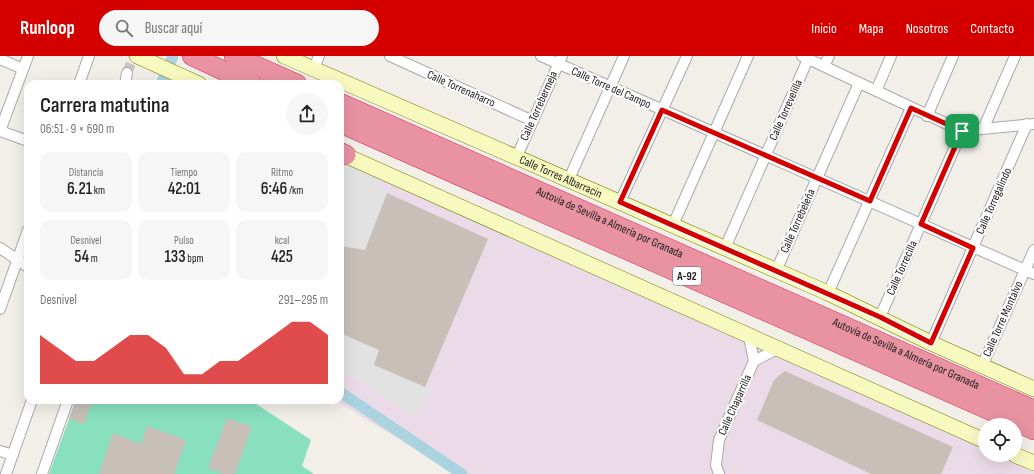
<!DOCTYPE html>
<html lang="es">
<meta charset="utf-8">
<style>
:root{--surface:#fff;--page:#f6f6f6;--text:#222;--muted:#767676;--accent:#d40000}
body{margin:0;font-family:"Sofia Sans Condensed",sans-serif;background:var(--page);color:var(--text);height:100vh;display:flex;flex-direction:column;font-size:15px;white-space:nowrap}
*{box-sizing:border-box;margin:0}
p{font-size:13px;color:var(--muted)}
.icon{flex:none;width:22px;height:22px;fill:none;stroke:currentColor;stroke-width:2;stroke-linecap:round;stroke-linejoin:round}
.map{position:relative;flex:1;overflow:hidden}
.panel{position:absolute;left:24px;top:24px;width:320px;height:324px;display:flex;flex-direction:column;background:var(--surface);border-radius:12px;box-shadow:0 4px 16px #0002}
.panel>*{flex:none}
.fabs{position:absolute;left:978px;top:362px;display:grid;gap:8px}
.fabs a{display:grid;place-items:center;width:44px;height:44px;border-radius:50%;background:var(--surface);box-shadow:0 4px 16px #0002;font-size:20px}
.pin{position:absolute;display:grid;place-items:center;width:34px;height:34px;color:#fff;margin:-17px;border-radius:8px;box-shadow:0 2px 6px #0006}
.round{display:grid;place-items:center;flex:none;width:42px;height:42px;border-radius:21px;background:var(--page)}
.summary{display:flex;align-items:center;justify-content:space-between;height:68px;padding:0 16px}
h1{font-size:22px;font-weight:600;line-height:30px}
.figures{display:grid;grid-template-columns:repeat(3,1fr);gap:6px;height:68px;padding:4px 16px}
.figures div{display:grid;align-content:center;border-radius:10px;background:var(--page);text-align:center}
.figures b{font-size:17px;font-weight:600}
.figures small{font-size:11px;font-weight:400}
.figures p{font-size:11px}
.chart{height:112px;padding:8px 16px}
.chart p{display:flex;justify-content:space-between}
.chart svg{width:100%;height:72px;margin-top:4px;fill:var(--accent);opacity:.7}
header{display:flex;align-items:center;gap:24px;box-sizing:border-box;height:56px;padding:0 20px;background:var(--accent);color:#fff}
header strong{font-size:19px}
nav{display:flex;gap:22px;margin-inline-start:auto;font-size:14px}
.search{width:280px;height:36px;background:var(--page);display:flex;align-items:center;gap:10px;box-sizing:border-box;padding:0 14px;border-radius:22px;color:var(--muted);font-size:15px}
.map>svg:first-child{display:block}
.industrial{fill:#ebdbe8}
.pitch{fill:#88e0be}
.parking{fill:#e2e2e2}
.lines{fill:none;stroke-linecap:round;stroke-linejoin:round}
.canal{stroke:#aad3df;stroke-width:11}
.building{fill:#c7bfb8}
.street-tunnel{stroke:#c8c6c1;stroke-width:10;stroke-dasharray:10 5;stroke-linecap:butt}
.street-casing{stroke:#a9a9a9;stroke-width:12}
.secondary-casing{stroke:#707d05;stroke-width:16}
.highway-casing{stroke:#dc2a67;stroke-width:20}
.street{stroke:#fff;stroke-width:10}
.secondary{stroke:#f7fabf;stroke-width:15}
.highway{stroke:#e892a2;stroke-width:19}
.route-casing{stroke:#fff;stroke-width:8}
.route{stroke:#d40000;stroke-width:5}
.labels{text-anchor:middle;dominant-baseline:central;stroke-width:4;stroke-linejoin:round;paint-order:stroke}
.shield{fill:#fff;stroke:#646464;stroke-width:1}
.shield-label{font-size:11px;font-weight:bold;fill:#222}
.street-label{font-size:12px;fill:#222;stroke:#fff}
</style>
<header>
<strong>Runloop</strong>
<div class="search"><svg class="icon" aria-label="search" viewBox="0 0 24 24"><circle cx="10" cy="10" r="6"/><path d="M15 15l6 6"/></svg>Buscar aquí</div>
<nav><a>Inicio</a><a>Mapa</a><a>Nosotros</a><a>Contacto</a></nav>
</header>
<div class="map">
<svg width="1034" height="418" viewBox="0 0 1034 418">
<rect width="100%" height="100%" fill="#f2efe9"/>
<path class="industrial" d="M 340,101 L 985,389 L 985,399 L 1007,399 L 1034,411 L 1034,418 L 457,418 L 334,344 L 340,344 Z"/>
<path class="pitch" d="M 76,344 L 250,344 L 311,384 L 302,410 L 314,418 L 49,418 Z"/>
<path class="parking" d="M 340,106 L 371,119 L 387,137 L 365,194 L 340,190 Z
M 340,277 L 379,294 L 374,310 L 429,333 L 416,361 L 340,313 Z"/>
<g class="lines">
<path class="canal" d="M 161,28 L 173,0
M 340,336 L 462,418"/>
</g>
<path class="building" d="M 387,137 L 488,183 L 425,331 L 374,309 L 379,294 L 340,277 L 340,190 L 365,194 Z
M 785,315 L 953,391 L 941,418 L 871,418 L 757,364 L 774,324 Z
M 76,344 L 92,344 L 84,369 L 69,362 Z
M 227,362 L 252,371 L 235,418 L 223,418 L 208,412 Z
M 147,370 L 186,384 L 174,418 L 99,418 L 113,377 L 141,388 Z"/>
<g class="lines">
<path class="street-tunnel" d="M 127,17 L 134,0"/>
<g class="street-casing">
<path id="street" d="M 390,0 L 533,65
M 541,0 L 1034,218
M 802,0 L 962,75 L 1034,68
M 0,3 L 23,13
M 824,10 L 829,0
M 314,12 L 319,0
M 79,28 L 89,0
M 125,28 L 127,17
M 876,35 L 891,0
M 927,60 L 953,0
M 984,71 L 1015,0
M 0,75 L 28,0
M 0,75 L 28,85
M 517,100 L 562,0
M 569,123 L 624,0
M 620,146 L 687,0
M 673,169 L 748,0
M 0,192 L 28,211
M 725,192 L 808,3
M 776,215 L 859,27
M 828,237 L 911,52
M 0,253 L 28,174
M 880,261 L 962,75
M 931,287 L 1027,68
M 754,305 L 777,293
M 982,310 L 1034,194
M 0,395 L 13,399
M 6,418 L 32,344
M 42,418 L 68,344
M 719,418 L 716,409 L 719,384 L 754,305 L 749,281"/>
</g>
<g class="secondary-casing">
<g id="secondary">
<path d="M 137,0 L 199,28"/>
<path id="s1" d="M 284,0 L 828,237 L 931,287 L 1034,333"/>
<path d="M 340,97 L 985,385"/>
<path d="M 1015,399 L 1034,407"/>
</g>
</g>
<g class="highway-casing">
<g id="highway">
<path d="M 192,0 L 252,28"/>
<path d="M 234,0 L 297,28"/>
<path id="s2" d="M 340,47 L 1034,354"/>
<path d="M 340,67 L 1034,374"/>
<path d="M 340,96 L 346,99"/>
</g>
</g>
<use href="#street" class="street"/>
<use href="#secondary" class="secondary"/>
<use href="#highway" class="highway"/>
</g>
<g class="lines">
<g class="route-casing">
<path id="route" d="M 911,52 L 962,75 L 921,168 L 973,192 L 931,287 L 880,261 L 620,146 L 662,54 L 870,145 Z"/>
</g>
<use href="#route" class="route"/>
</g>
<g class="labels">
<rect class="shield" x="673" y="211" width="28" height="18" rx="3"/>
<g class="shield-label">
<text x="687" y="220">A-92</text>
</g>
<g class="street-label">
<text transform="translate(611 32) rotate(24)">Calle Torre del Campo</text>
<text transform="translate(461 33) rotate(24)">Calle Torrenaharro</text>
<text transform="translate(539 50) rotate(-66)">Calle Torrebermeja</text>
<text transform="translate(786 54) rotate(-66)">Calle Torrevelilla</text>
<text stroke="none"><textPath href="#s1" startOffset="302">Calle Torres Albarracín</textPath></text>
<text transform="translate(994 145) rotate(-66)">Calle Torregalindo</text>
<text transform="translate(798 165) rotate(-66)">Calle Torrebeleña</text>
<text stroke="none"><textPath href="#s2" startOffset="295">Autovía de Sevilla a Almería por Granada</textPath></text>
<text transform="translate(902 212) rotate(-66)">Calle Torrecilla</text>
<text transform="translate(1003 263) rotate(-66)">Calle Torre Montalvo</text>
<text stroke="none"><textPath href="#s2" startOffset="619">Autovía de Sevilla a Almería por Granada</textPath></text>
<text transform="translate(735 349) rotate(-66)">Calle Chaparrilla</text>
</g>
</g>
</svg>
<div class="fabs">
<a><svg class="icon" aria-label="locate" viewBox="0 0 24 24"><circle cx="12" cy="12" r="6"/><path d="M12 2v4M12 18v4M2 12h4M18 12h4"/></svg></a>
</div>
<div class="pin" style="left:962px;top:75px;background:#1e9e55"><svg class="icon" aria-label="arrive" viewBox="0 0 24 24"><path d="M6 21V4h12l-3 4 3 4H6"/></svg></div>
<section class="panel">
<div class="summary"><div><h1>Carrera matutina</h1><p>06:51 · 9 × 690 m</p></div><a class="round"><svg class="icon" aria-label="share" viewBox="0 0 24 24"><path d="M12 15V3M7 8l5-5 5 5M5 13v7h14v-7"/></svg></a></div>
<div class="figures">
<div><p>Distancia</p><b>6.21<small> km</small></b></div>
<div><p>Tiempo</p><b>42:01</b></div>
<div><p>Ritmo</p><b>6:46<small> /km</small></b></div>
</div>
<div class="figures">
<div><p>Desnivel</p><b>54<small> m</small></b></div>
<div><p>Pulso</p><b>133<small> bpm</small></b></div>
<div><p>kcal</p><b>425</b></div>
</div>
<div class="chart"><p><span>Desnivel</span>291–295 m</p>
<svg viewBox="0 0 160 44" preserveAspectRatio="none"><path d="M0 44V14L10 22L20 30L30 30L40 22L50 14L60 14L70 22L80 38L90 38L100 30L110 30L120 22L130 14L140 6L150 6L160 14V44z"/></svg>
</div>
</section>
</div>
